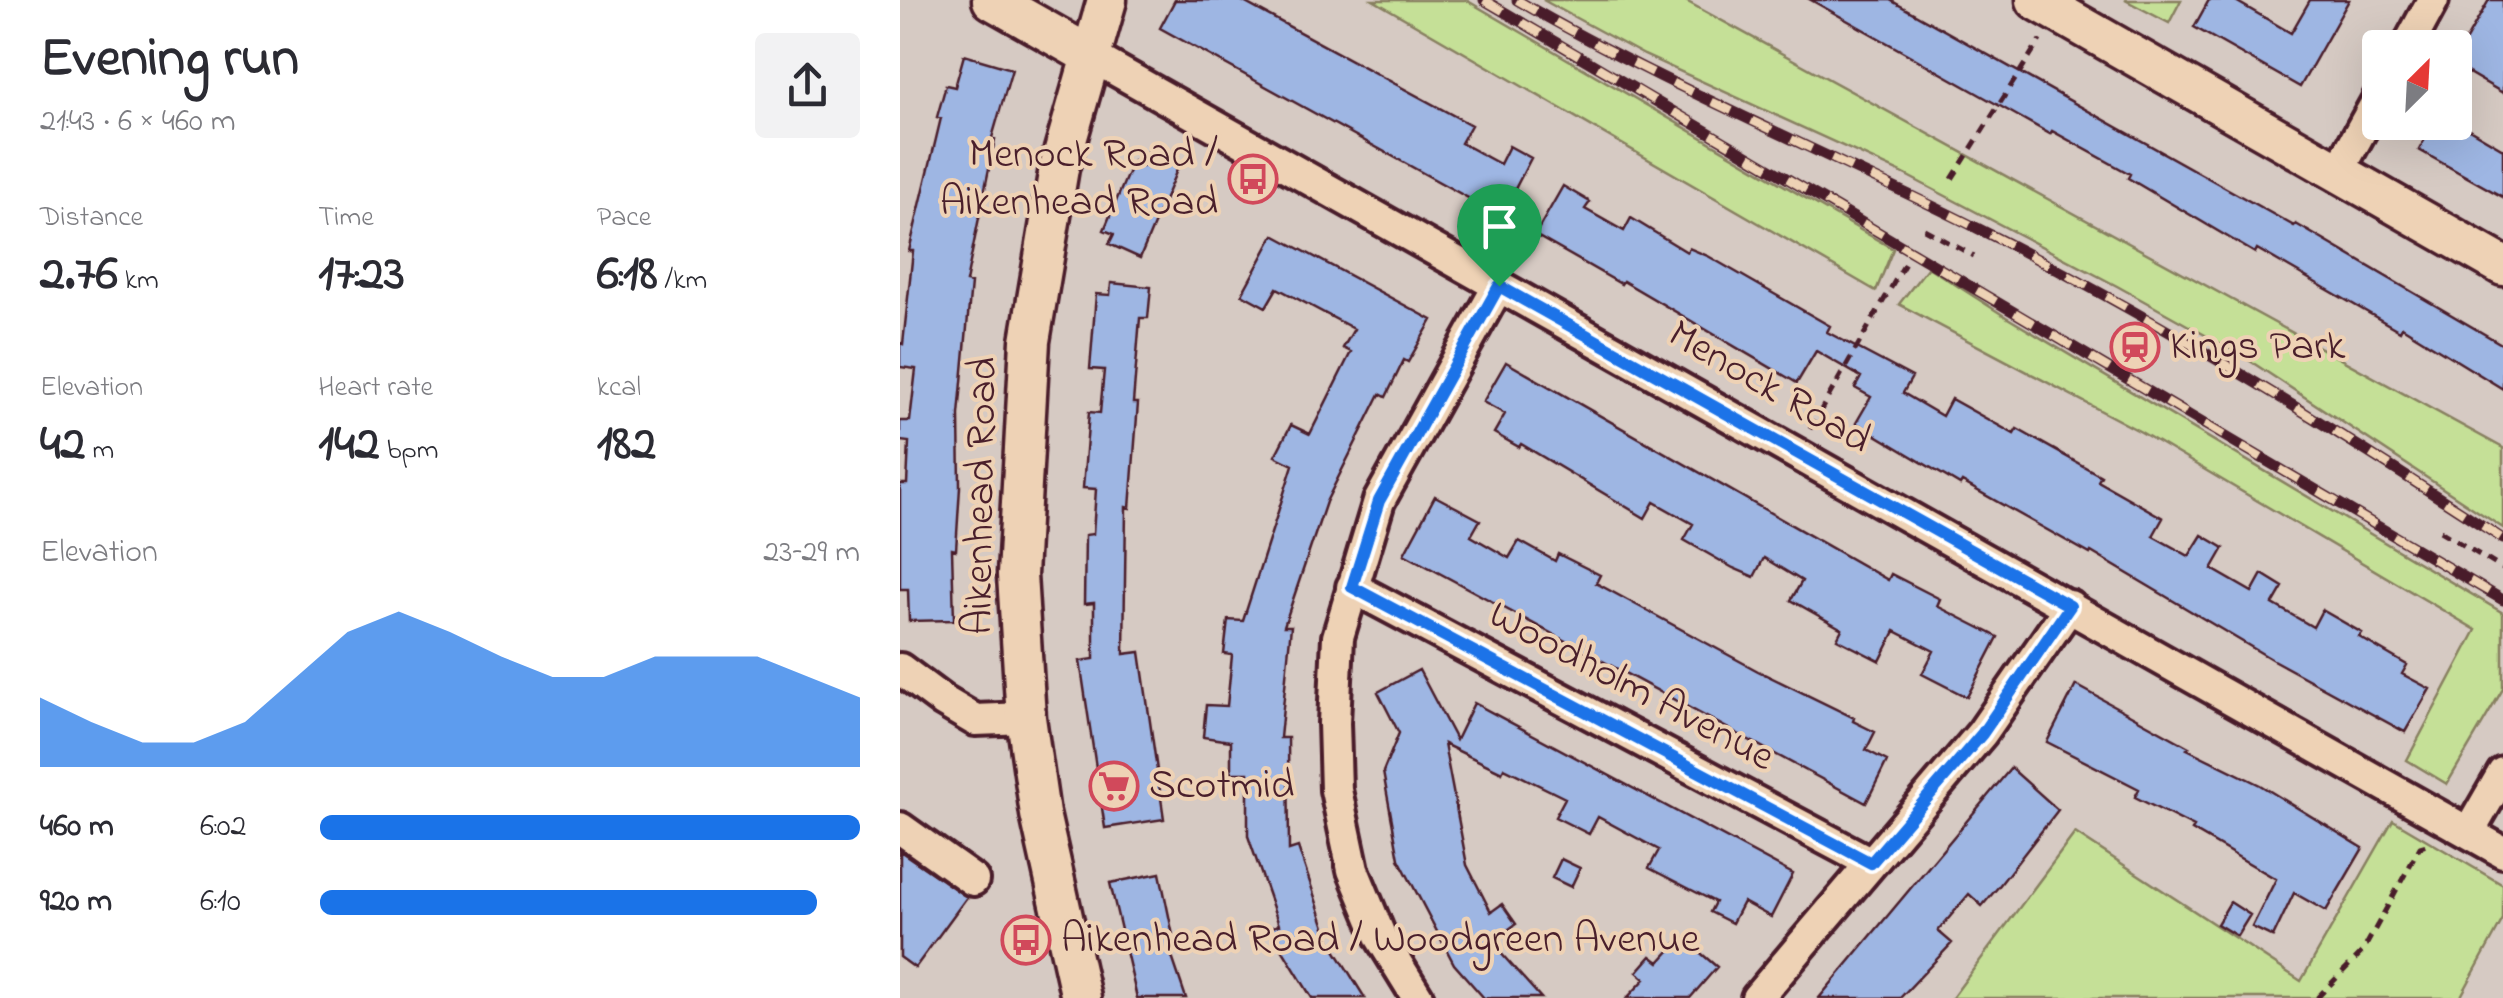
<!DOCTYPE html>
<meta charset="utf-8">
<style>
:root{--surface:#fff;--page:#f2f2f3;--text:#2b2b33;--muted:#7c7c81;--accent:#1a73e8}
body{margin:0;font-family:"Indie Flower",sans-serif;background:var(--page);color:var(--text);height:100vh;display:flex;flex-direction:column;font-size:38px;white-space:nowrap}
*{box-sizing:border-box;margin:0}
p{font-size:32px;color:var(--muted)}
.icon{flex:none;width:55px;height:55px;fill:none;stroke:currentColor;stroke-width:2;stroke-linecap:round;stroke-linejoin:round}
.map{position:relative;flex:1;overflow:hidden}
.side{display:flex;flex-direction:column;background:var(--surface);width:900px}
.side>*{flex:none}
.needle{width:65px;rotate:24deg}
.tools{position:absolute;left:1462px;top:30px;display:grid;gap:20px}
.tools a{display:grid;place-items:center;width:110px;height:110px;border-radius:10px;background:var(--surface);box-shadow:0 10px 40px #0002;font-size:50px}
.pin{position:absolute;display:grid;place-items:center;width:85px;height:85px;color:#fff;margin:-102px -42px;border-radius:50% 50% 50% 0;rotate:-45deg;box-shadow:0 0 10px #0007}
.pin .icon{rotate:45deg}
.round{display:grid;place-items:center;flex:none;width:105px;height:105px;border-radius:10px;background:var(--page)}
.head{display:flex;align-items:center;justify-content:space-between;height:170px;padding:0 40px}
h1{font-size:55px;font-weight:800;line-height:75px}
.stats{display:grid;grid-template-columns:repeat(3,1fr);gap:15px;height:170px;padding:10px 40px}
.stats div{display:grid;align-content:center}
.stats b{font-size:50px;font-weight:800}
.stats small{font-size:28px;font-weight:400}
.stats p{font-size:28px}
.chart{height:280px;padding:20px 40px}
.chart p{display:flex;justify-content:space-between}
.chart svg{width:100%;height:180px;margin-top:10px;fill:var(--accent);opacity:.7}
ul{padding:0 40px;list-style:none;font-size:32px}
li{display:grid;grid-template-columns:160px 120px 1fr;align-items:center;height:75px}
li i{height:25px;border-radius:12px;background:var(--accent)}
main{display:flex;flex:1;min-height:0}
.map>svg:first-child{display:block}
.green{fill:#c5e097;stroke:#888061;stroke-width:2.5}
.building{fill:#9eb6e3;stroke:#4a1f2b;stroke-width:2.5}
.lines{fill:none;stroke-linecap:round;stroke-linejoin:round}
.minor-casing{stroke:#4a1f2b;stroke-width:38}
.major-casing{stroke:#4a1f2b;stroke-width:45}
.path{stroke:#4a1f2b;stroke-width:5;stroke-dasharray:10 8;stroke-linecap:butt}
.minor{stroke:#eed2b5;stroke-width:30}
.major{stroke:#eed2b5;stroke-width:38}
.rail-casing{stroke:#4a1f2b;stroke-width:11}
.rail{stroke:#eed2b5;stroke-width:8;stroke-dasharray:22;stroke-linecap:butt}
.route-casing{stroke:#fff;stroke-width:20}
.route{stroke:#1a73e8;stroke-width:12}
.labels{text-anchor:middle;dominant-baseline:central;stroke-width:8;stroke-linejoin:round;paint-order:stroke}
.poi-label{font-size:42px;fill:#4a1f2b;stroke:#eed2b5;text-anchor:start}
.street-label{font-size:42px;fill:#4a1f2b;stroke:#eed2b5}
</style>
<main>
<section class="side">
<div class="head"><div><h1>Evening run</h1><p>21:43 · 6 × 460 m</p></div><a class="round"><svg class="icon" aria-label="share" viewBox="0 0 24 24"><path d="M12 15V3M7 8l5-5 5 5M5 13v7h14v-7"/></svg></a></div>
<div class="stats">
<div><p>Distance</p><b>2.76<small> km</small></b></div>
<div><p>Time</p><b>17:23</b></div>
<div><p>Pace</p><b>6:18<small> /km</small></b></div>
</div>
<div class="stats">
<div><p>Elevation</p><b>42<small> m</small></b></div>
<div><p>Heart rate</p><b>142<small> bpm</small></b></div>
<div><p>kcal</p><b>182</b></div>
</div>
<div class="chart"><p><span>Elevation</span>23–29 m</p>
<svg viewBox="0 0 160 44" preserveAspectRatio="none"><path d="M0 44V27L10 33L20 38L30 38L40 33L50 22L60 11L70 6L80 11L90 17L100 22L110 22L120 17L130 17L140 17L150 22L160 27V44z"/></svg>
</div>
<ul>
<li><b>460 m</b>6:02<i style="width:100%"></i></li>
<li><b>920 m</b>6:10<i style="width:92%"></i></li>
</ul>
</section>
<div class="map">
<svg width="1603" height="998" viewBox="0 0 1603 998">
<rect width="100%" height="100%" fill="#d6cac3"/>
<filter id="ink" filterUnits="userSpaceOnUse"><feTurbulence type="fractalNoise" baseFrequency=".01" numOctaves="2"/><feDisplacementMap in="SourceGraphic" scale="20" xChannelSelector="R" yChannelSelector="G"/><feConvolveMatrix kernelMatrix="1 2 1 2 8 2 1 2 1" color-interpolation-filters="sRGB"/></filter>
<g filter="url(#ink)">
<path class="green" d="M 473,0 L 566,0 L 993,249 L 976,291 Z
M 643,0 L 784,0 L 1603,448 L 1603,528 L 1341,355 L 1217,286 L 1002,173 L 744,55 Z
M 1225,0 L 1281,0 L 1269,23 Z
M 1028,267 L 1106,317 L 1603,613 L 1603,689 L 1547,784 L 1507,760 L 1576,630 L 1241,432 L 999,304 Z
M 1493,820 L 1603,885 L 1603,919 L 1560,998 L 1052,998 L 1175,833 L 1401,981 Z"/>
<path class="building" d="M 275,0 L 340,0 L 571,125 L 561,143 L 600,164 L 609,146 L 631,158 L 601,216 L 260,28 Z
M 911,0 L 990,0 L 1394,226 L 1396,224 L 1603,345 L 1603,389 L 1502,327 L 1500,331 L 1357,249 L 1355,253 L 1228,178 L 1230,174 L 1152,131 L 1150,134 L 1116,115 Z
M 1309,0 L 1334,0 L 1391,33 L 1410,0 L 1449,0 L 1400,87 L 1294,27 Z
M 1589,0 L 1603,0 L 1603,93 L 1555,65 L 1555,59 Z
M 64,55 L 112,69 L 92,138 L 95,139 L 66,282 L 71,283 L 59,415 L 60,487 L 56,550 L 52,549 L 54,620 L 9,621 L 8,589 L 0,589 L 0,484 L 7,484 L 9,442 L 0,441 L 0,421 L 10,421 L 16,369 L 0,367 L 0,343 L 3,344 L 13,251 L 9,251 L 41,118 L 37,117 L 46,85 L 55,87 Z
M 1534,122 L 1557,122 L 1603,149 L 1603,197 L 1519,150 Z
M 248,152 L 279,165 L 240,258 L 209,244 L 214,234 L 204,230 L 233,161 L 242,166 Z
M 663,186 L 690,202 L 685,209 L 724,231 L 731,218 L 787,252 L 789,248 L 808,256 L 930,326 L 927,332 L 1012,377 L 1003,393 L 1042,416 L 1051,399 L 1114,434 L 1117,429 L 1201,476 L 1198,481 L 1263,518 L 1253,536 L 1289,556 L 1302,535 L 1324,548 L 1312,569 L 1352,592 L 1362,574 L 1383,587 L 1373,604 L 1413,627 L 1422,610 L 1462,633 L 1459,637 L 1507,665 L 1502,674 L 1530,689 L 1505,732 L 1373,660 L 1191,552 L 1190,554 L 1062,482 L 1060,485 L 956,423 L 971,397 L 955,388 L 961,377 L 916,351 L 897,383 L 723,281 L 721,284 L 635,235 Z
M 374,235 L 532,320 L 508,362 L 504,360 L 486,397 L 480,394 L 426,502 L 384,626 L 391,626 L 380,738 L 388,738 L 389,850 L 398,847 L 430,942 L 465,998 L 412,998 L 369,928 L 379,925 L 348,836 L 348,773 L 331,773 L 331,741 L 303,737 L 306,705 L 327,706 L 332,655 L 324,654 L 328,620 L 343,621 L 393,465 L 375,456 L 391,425 L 410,434 L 451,352 L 443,348 L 454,329 L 377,288 L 366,307 L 342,294 Z
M 211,283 L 251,287 L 248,318 L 240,318 L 233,403 L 238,403 L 230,508 L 226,507 L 224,654 L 240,652 L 264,819 L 205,828 L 180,661 L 194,659 L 194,603 L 184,604 L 185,535 L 193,534 L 196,489 L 183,488 L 189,412 L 200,413 L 204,370 L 190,369 L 196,294 L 210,295 Z
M 606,362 L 988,580 L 991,574 L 1040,599 L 1037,606 L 1098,637 L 1067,697 L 1022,674 L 1034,651 L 995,631 L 980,661 L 937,639 L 942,629 L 891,600 L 902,581 L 864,558 L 854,577 L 833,568 L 784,540 L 793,524 L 754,502 L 745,518 L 621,444 L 619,447 L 594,433 L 605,414 L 583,402 Z
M 535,496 L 580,520 L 571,536 L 609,558 L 619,541 L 655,561 L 658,554 L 700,575 L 696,583 L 858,671 L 954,718 L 953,721 L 975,732 L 966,750 L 987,761 L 966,803 L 504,554 Z
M 519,670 L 556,740 L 574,703 L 893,874 L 871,917 L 843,902 L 832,923 L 810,912 L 815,902 L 749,868 L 759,850 L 698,817 L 689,834 L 655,817 L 665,798 L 604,768 L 602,772 L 544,744 L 567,865 L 591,912 L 602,904 L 616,924 L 591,942 L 641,998 L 584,998 L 554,964 L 499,859 L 483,772 L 499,733 L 478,692 Z
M 1176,685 L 1289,747 L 1287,749 L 1360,785 L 1463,848 L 1426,911 L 1394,893 L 1373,937 L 1352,927 L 1376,879 L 1292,830 L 1294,827 L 1235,797 L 1239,789 L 1147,742 Z
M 1111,768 L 1158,810 L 1099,886 L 1082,906 L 1069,894 L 1038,931 L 1052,943 L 1000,998 L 919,998 Z
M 0,851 L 67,897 L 15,968 L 0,957 Z
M 661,859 L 680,868 L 671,887 L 652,878 Z
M 260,873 L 276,950 L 270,951 L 286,998 L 237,998 L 210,883 Z
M 1330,902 L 1350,915 L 1337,936 L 1317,924 Z
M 782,937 L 817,967 L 790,998 L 727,998 L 745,979 L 737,972 L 751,956 L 759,962 Z"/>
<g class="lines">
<g class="minor-casing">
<path id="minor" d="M 1507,48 L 1533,0
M 191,56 L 1603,852
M 1438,172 L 1480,96
M 452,587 L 971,863
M 0,669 L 43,701 L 75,720 L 126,718
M 0,828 L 73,880
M 1569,832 L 1603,773
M 518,998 L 481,938 L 453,870 L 436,790 L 434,723 L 438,637 L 479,501 L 599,285
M 857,998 L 1082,733 L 1170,606"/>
</g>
<g class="major-casing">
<path id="major" d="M 92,0 L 191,56
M 1136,0 L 1603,266
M 181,998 L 140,814 L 126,718 L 117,575 L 130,341 L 159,168 L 207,0"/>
</g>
<path class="path" d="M 1052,179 L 1140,40
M 1024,229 L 1074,256
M 910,429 L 1008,258
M 1540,531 L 1603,569
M 1417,998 L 1463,951 L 1520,847 L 1533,843"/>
<use href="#minor" class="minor"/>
<use href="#major" class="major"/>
<g class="rail-casing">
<path id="rail" d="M 584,0 L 1603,600
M 617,0 C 765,86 924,151 1077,228 C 1259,319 1433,428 1603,539"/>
</g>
<use href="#rail" class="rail"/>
</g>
</g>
<g class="lines" filter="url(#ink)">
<g class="route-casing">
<path id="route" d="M 599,286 L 1170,606 L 1082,734 L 971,863 L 452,587 L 479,501 Z"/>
</g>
<use href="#route" class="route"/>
</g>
<defs>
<g id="bus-ring" transform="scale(2.5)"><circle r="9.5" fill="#eed2b5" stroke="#d1495b" stroke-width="1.5"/><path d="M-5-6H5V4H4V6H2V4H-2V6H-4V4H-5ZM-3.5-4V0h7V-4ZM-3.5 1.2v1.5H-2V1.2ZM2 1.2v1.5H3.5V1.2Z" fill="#d1495b"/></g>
<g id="station-ring" transform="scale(2.5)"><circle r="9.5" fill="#eed2b5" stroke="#d1495b" stroke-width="1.5"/><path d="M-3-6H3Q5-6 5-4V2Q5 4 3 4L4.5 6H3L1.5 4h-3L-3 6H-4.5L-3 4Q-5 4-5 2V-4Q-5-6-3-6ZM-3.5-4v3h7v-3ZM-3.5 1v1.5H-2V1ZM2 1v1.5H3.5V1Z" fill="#d1495b"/></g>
<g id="supermarket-ring" transform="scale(2.5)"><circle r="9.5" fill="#eed2b5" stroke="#d1495b" stroke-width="1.5"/><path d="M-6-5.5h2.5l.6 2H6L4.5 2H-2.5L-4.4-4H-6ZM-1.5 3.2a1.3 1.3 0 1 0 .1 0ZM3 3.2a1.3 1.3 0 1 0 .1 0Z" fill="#d1495b"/></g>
</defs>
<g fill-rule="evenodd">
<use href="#bus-ring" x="353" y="179"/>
<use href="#station-ring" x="1235" y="347"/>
<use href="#supermarket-ring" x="214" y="786"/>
<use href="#bus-ring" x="126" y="940"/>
</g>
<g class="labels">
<g class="poi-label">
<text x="318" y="155" text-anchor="end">Menock Road /<tspan x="318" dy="48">Aikenhead Road</tspan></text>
<text x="1270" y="347">Kings Park</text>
<text x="249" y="786">Scotmid</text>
<text x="161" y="940">Aikenhead Road / Woodgreen Avenue</text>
</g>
<g class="street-label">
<text transform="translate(869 388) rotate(30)">Menock Road</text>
<text transform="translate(82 496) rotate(-89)">Aikenhead Road</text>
<text transform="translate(731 687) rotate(28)">Woodholm Avenue</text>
</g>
</g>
</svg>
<div class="tools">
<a><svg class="needle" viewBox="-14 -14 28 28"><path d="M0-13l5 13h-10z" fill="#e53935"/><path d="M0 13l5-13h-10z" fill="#7c7c81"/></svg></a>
</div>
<div class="pin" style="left:599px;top:286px;background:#1e9e55"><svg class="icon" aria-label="arrive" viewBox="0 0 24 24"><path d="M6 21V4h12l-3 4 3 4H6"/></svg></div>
</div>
</main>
